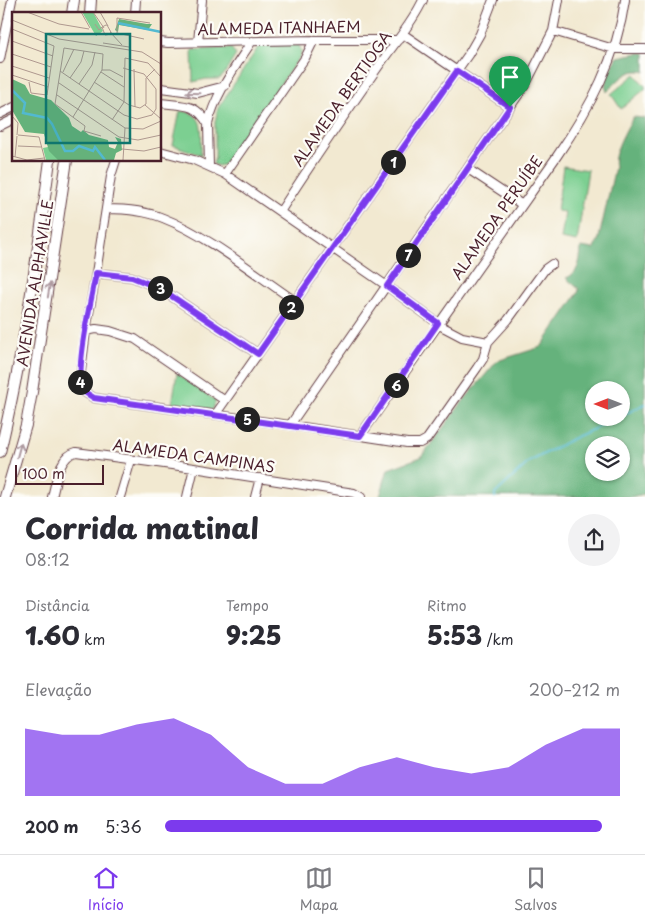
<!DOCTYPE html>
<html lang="pt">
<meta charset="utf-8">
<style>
:root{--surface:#fff;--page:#f2f2f3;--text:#2b2b33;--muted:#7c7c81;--line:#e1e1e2;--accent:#7c3aed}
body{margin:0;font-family:"Playpen Sans",sans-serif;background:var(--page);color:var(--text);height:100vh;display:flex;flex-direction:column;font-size:19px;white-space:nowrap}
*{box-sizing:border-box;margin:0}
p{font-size:16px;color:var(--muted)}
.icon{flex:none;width:28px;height:28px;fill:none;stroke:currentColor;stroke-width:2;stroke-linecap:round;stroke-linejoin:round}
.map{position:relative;height:497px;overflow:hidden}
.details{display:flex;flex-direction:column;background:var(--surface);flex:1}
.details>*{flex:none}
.needle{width:32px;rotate:270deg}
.tools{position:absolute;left:585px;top:381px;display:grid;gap:10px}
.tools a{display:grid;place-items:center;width:45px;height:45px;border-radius:50%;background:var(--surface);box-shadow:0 1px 4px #0004;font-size:25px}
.scale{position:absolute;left:15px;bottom:12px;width:89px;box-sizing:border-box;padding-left:5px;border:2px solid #4a1f2b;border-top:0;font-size:14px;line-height:18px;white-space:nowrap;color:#4a1f2b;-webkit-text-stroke:4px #fdfcf7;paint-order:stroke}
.pin{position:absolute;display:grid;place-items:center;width:42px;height:42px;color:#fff;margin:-51px -21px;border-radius:50% 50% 50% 0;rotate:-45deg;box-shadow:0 0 5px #0007}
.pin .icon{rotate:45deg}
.km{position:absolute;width:25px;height:25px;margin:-12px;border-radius:50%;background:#222;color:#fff;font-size:14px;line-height:25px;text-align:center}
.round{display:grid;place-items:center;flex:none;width:52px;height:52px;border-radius:26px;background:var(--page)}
.summary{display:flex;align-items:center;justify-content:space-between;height:85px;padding:0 25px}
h1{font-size:28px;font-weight:800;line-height:38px}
.metrics{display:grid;grid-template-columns:repeat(3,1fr);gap:8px;height:85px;padding:5px 25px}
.metrics div{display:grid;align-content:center}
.metrics b{font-size:25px;font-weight:800}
.metrics small{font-size:14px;font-weight:400}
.metrics p{font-size:14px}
.chart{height:140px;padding:10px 25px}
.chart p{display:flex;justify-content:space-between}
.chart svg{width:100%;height:90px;margin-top:5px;fill:var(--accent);opacity:.7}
ul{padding:0 25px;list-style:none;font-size:16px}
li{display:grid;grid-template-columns:80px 60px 1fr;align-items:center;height:38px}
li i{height:12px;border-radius:6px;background:var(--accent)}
.dock{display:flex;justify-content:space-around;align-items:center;height:70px;border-top:1px solid var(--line);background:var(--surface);font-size:14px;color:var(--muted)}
.dock a{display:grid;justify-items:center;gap:2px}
.dock .on{color:var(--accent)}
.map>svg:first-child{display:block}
.green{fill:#7ccf91;stroke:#63775e}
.forest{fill:#65b27b;stroke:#586853;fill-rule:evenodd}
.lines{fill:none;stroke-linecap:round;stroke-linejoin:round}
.stream{stroke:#52b9d0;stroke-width:2}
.minor-casing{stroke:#633d44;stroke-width:10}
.major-casing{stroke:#633d44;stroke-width:12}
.minor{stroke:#fff;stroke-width:8}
.major{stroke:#fff;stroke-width:10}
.oneway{stroke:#ae9aa0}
.route-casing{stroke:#fff;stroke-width:10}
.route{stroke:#7c3aed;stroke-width:6}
.labels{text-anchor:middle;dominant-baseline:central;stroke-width:4.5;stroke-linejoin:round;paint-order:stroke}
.street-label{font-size:15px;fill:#4a1f2b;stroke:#fdfcf7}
.inset-river{fill:none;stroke:#52b9d0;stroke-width:2.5}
.inset-road{fill:none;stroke:#af988f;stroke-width:1}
.view{fill:#0f766e;fill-opacity:0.15;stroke:#0f766e;stroke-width:2.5}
.inset-edge{fill:none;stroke:#4a1f2b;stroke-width:2.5}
</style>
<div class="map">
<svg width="645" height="497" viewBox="0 0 645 497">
<rect width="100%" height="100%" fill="#fdfcf7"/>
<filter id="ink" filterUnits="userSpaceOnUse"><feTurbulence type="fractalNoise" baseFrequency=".02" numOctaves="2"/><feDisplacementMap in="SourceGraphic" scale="10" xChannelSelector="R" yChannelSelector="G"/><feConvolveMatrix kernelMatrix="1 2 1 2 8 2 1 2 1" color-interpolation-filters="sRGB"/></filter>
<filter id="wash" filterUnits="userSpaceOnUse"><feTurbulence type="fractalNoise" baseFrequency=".0096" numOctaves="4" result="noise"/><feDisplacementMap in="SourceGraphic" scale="20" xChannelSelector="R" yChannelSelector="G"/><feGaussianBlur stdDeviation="1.12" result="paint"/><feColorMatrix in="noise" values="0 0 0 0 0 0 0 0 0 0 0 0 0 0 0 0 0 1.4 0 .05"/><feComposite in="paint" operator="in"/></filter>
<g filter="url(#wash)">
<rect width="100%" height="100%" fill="#f2e9d1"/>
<path class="green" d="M 295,44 L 299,45 L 301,50 L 301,55 L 226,161 L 222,165 L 218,166 L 213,164 L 215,157 L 215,122 L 218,108 L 259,46 Z
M 229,48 L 232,49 L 236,55 L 223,76 L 219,79 L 206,79 L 193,82 L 192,50 Z
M 635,74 L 645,86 L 645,89 L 621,109 L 611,94 Z
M 180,111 C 207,112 201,134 201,155 L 173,145 Z
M 563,166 L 588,170 L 577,242 L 561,239 L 565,212 L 557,211 Z
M 177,373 L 216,401 L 212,410 L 172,404 Z"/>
<path class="forest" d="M 637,53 L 645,53 L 645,72 C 628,67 618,81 607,92 L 605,86 L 608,73 L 618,57 Z
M 633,117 L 645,118 L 645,494 L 630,497 L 380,496 L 388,469 L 421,457 L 464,400 L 497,361 L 541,347 L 578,293 L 579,289 L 566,278 C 580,273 580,259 581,247 L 593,249 L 598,242 L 615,167 C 611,155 627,128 633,117 ZM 594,390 L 621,390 L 621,418 L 594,418 ZM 594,445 L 621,445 L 621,472 L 594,472 Z"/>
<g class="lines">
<path class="stream" d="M 621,416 L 645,404
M 495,497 L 495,494 L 529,462 L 572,439 L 618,418"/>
</g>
</g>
<g filter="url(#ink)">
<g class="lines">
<g class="minor-casing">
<path id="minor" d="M 135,14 L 136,0
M 553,31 L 614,49 L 645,49
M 403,34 L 510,107
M 160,42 L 168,43 L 314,40 L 398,40
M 198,42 L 202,0
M 0,59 L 12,0
M 161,88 L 198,93 L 225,86
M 160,103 C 183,106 195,102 208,124
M 0,114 L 14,107
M 0,126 L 14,119
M 160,151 L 194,160 L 225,174 L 387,286 L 443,327 L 462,337 L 488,342
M 116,160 L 111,176 L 96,273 L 86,331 L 80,379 L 83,391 L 94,398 L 290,425 L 407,443 L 420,443 L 427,439 L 477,368 L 483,359 L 488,342 L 508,320 L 545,269 L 552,264
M 209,166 L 208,124 C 215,94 236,66 252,41
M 468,169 L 521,204
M 225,174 L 305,58 L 314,40
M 106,209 C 125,209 146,211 163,218 C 207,235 255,274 295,301
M 280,212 C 313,160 348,110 383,60 C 397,40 413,22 423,0
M 96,273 L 132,277 L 161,289 L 258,354
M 86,331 L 96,329 L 110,331 L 135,339 L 224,400
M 215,415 L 468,55 L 480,34 L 493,0
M 290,425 L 526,84 L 553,31 L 559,0
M 360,436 L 557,156 C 590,108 617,58 625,0
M 52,497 C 56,482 59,456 76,452 L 194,468 L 354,493 L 361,497
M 120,497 L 131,460
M 187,497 L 194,468
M 255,497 L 260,478"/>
</g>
<g class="major-casing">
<path id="major" d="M 72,14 L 74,0
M 90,14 L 91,0
M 0,452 C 23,356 37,258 50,160
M 5,497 L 26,425 L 32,392 L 67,160"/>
</g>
<use href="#minor" class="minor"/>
<use href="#major" class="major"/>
</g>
<defs><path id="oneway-shaft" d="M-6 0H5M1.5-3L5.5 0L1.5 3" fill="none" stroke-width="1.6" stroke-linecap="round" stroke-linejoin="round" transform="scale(1.25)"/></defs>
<g class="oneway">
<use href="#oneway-shaft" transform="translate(193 93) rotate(-178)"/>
<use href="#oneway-shaft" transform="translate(49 290) rotate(-81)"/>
<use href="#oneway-shaft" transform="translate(19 450) rotate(-75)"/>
</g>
</g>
<g class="lines" filter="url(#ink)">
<g class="route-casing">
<path id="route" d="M 457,71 L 510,107 L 387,286 L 438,323 L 360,436 L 94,398 L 83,391 C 74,371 92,297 96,273 L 132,277 L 161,289 L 258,354 Z"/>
</g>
<use href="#route" class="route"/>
</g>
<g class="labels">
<g class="street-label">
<text transform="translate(279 27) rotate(-1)">ALAMEDA ITANHAEM</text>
<text transform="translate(341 98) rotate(-55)">ALAMEDA BERTIOGA</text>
<text transform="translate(496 217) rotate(-55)">ALAMEDA PERUÍBE</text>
<text transform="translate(34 283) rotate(-81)">AVENIDA ALPHAVILLE</text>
<text transform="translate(194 455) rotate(8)">ALAMEDA CAMPINAS</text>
</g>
</g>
<g transform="translate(12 12)">
<rect width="149" height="149" fill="#f2e9d1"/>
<path d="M 70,0 L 81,0 L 91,19 L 84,24 ZM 36,135 L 48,148 L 72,147 L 72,148 L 34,148 L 31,136 Z" fill="#7ccf91"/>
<path d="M 107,7 L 135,12 L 140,12 L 136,18 L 107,13 L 106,20 L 103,18 ZM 0,67 L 13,73 L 18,82 L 39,88 L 57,106 L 60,114 L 69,120 L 71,118 L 77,123 L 96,128 L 97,135 L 103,137 L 106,130 L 103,125 L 109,127 L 110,138 L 104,141 L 102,148 L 46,148 L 37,139 L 32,122 L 13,120 L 0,98 Z" fill="#65b27b"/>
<path class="inset-river" d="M 106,11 L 149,20M 0,78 L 13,91 L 11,101 L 35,106 L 40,112 L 53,139 L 61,139 L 67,134 L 81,139 L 83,135 L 93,148"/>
<path class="inset-road" d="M 15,0 L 47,12 L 77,17M 69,0 L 78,16M 81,0 L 92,16M 88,0 L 96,14M 105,6 L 105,21 L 132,27M 105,6 L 138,11M 0,8 L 47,27 L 130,40 L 149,52M 83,12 L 87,18 L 90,15 L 94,13 L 95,13 L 100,22 L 93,23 L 90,15M 0,17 L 42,34 L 35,83 L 19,81 L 17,70M 98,20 L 110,33M 0,29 L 41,44M 91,31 L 117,35M 0,42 L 39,55M 0,54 L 37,66M 122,57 L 123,95M 90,58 L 98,58 L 111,65M 48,59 L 112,103 L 125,107 L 140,103 L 144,97 L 144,77 L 132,62 L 111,56M 51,60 L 62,37M 89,60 L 112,75M 0,63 L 36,75M 58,66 L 69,50 L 72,39M 82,70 L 117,93 L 128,96 L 134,92 L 134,66 L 143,57M 47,71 L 113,116 L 131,117 L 149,109M 67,72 L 80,53 L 83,40M 45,83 L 107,125 L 126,128 L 149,123M 112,90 L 113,46 L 136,51 L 149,65M 133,93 L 149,107M 0,104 L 6,111 L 5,123M 61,105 L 90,58 L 91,42 L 52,36 L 43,92 L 73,114 L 72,119 L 89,124M 100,108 L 112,90M 6,123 L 27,125 L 33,148M 6,134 L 29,135M 110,137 L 132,139 L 149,135M 0,144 L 15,148 L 32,146M 3,145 L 5,124M 111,148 L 113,116"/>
<path class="view" d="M 34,22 L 118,22 L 118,131 L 34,131 Z"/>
<rect width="149" height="149" class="inset-edge"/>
</g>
</svg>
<div class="tools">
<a><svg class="needle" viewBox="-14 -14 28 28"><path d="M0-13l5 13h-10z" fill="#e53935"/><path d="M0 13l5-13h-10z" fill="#7c7c81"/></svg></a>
<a><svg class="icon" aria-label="layers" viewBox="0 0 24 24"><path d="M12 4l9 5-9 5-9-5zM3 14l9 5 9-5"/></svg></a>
</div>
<div class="scale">100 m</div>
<div class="pin" style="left:510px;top:107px;background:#1e9e55"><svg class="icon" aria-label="arrive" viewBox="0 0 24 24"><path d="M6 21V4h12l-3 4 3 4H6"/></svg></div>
<b class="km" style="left:393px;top:162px">1</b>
<b class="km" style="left:291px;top:307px">2</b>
<b class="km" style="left:160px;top:288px">3</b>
<b class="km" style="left:80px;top:382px">4</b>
<b class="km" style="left:247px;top:419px">5</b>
<b class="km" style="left:396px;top:385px">6</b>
<b class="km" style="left:408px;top:255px">7</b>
</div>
<section class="details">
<div class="summary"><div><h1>Corrida matinal</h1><p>08:12</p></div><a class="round"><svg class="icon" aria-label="share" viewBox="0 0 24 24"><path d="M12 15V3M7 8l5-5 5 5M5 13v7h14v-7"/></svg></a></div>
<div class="metrics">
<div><p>Distância</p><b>1.60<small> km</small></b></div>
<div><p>Tempo</p><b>9:25</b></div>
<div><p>Ritmo</p><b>5:53<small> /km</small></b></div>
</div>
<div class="chart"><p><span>Elevação</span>200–212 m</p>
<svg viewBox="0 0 160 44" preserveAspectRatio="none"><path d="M0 44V11L10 14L20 14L30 9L40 6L50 14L60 30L70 38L80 38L90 30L100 25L110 30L120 33L130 30L140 19L150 11L160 11V44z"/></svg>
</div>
<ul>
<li><b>200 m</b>5:36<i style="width:96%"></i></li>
</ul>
</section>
<nav class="dock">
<a class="on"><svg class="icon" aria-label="home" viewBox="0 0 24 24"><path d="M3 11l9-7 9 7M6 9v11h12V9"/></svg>Início</a>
<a><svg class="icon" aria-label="map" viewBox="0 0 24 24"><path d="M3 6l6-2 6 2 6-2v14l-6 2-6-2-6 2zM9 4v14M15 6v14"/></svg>Mapa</a>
<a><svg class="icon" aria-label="saved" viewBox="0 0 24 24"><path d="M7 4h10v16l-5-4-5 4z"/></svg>Salvos</a>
</nav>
